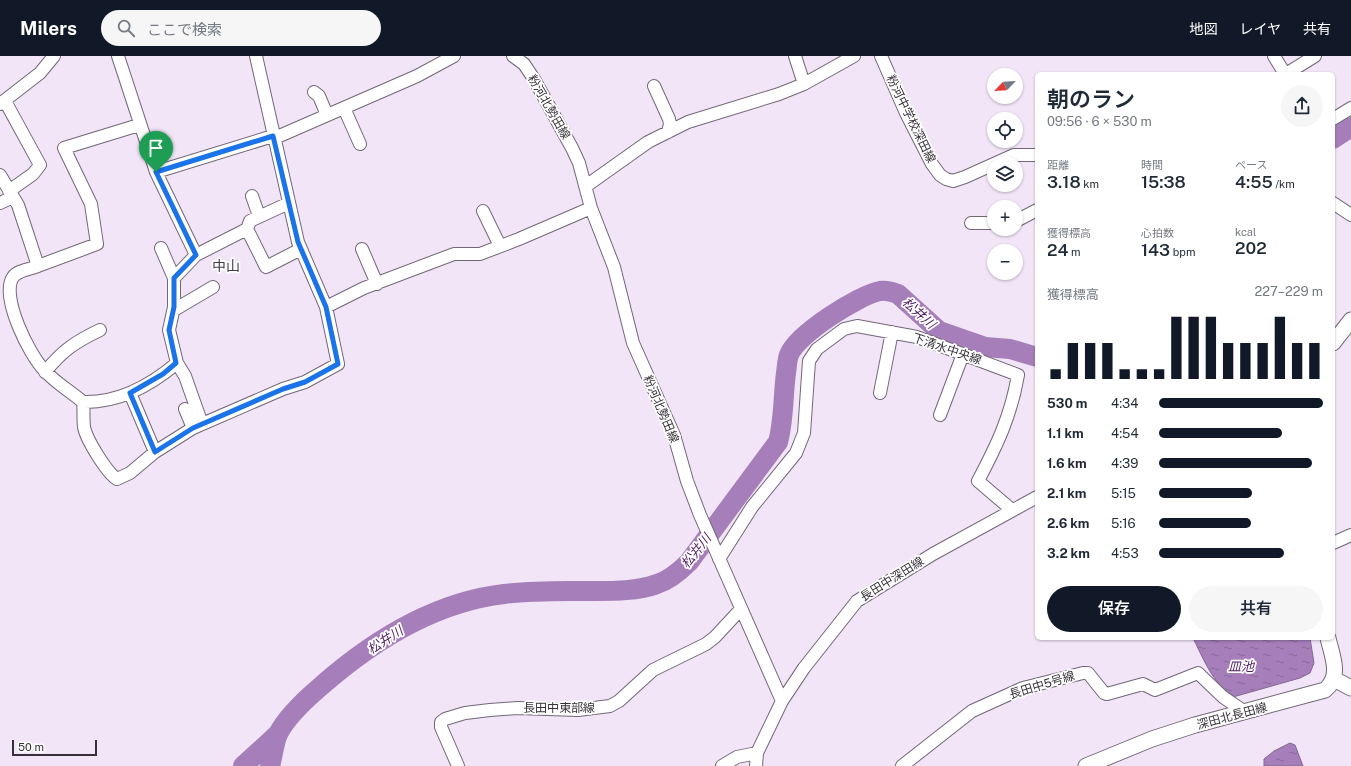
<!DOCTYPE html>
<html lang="ja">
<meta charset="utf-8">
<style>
:root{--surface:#fff;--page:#f6f6f7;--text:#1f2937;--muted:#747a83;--accent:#111827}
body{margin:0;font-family:"Public Sans","Noto Sans JP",sans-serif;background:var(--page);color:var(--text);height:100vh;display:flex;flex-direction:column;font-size:15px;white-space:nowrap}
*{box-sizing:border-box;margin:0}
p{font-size:13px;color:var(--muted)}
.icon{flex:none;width:22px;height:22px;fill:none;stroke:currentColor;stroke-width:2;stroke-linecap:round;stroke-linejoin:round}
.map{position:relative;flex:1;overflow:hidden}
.sheet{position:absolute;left:1035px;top:16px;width:300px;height:568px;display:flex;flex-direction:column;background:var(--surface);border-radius:6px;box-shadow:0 1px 3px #0004}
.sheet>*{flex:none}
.needle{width:26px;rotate:245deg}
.tools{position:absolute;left:987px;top:12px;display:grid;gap:8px}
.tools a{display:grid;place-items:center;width:36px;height:36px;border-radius:50%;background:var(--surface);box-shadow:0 1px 3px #0004;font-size:20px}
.scale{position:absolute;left:12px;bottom:10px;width:85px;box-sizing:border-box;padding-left:4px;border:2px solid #363138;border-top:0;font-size:11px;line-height:14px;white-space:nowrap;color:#363138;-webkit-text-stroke:3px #fff;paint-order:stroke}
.pin{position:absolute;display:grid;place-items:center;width:34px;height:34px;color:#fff;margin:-41px -17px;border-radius:50% 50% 50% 0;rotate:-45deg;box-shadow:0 0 4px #0007}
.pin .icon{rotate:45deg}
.round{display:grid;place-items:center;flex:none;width:42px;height:42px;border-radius:21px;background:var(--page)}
.headline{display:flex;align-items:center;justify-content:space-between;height:68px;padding:0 12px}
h1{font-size:22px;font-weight:600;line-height:30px}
.metrics{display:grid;grid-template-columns:repeat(3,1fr);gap:6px;height:68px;padding:4px 12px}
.metrics div{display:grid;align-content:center}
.metrics b{font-size:17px;font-weight:600}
.metrics small{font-size:11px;font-weight:400}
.metrics p{font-size:11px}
.chart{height:112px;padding:8px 12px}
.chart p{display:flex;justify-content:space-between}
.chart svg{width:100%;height:72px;margin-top:4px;stroke:var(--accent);stroke-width:6}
.cta{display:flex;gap:8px;margin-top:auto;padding:8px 12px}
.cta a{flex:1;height:46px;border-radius:24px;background:var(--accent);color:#fff;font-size:16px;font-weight:600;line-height:46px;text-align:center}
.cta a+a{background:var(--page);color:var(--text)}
ul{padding:0 12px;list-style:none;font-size:13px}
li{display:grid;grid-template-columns:64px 48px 1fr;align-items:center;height:30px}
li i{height:10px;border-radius:5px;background:var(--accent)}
header{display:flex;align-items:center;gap:24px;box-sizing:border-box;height:56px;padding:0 20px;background:var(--accent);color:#fff}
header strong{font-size:19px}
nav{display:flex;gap:22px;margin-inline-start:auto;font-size:14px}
.search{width:280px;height:36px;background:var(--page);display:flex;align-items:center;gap:10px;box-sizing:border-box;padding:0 14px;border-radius:22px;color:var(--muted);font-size:15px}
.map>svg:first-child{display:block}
.water{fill:url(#water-ripples);stroke:#846793}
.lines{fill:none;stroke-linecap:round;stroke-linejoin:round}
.river{stroke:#a67eba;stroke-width:20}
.minor-casing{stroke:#726777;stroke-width:14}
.tertiary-casing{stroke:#726777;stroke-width:17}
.minor{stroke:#fff;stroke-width:12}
.tertiary{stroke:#fff;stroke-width:15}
.route-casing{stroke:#fff;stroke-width:8}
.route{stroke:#1a73e8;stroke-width:5}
.labels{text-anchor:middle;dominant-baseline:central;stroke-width:3.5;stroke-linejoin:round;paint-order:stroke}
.street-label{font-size:12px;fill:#363138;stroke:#fff}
.water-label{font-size:13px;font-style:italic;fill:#4e1b64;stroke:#fff}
.quarter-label{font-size:14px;fill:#433948;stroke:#fff}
</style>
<header>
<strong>Milers</strong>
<div class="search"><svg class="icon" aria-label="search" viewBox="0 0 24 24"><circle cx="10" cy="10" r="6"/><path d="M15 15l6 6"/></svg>ここで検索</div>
<nav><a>地図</a><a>レイヤ</a><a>共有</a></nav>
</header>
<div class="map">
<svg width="1351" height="710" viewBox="0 0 1351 710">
<defs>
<pattern id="water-ripples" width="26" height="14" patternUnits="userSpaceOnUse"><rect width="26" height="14" fill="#a67eba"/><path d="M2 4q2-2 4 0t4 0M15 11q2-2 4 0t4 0" fill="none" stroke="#886898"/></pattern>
</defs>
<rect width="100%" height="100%" fill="#f1e5f7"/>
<path class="water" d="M 1193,582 L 1310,582 L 1314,607 L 1310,617 L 1300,622 L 1233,641 C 1212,626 1204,604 1193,582 Z
M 1290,687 L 1295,689 L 1303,710 L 1264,710 L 1264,703 L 1274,695 Z"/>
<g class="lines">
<path class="river" d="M 1333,83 L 1351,71
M 243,710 L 278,678
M 270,710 C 273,700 274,687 278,678 C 287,660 306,643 320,631 C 371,586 435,546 504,538 C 534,534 564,535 594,535 C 615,535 638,535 657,528 C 670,524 680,515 689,506 L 778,386 C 784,364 783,340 786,317 C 787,311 787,304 789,299 C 797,278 859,239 880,235 C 887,234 893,236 898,238 L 939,275 L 985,291 L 1010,293 L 1037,301"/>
<g class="minor-casing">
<path id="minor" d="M 118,0 L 156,116 L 196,199
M 256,0 L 298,186 L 326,251
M 513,0 L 524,8 L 534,23 L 572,92 L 579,107 L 591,152 L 614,211 L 633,287 L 674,379 L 687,425 L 700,459 L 782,645
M 795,0 L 804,28
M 881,0 L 906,57 L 932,108 L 940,119 L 946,123 L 953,125 L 965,121 L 1014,99 L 1037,99
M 1274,0 L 1285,18
M 1286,18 L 1315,0
M 654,30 L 669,63 L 670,68 L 668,76
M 314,36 L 319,40 L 327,59
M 5,45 L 40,109 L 33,118 L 9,135
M 0,48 L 40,17 L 54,0
M 344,52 L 360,88
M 1333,63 L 1351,52
M 156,116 L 273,80 L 277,81 L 417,20 L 454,0
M 0,119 L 18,149 L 38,210 L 97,188 L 91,148 L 64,92 L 139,69
M 586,130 L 648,86 L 688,66 L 779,38 L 804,28 L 854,0
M 252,140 L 259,160
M 0,147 L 13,141
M 289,147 L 250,165 L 247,173 L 196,199 L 174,222 L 174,251 L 169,274 L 177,307 C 151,329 118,347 83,346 C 84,354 83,363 84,371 C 86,383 107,417 117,423 L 130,417 L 155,396 L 193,372 L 283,333 L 305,326 L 338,308 L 326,251 L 364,232 L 454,198 L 480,198 L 519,183 L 591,152
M 1333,147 L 1351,159
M 483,155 L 500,190
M 1016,165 L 1037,154
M 971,167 L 994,167
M 247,173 L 266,211 L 301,193
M 161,192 L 174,222
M 362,193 L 377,228
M 38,210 C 31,213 18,214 13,221 C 0,240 29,299 45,315 C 56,327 71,336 83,346
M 174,254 L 213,231
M 177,307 L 185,320 L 202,368
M 45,316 C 63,294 75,286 100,274
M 130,337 L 155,396
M 880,337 L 892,276
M 185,353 L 193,372
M 940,359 L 963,298
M 1333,487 L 1351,479
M 719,503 L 752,451 L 796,397 L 804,377 L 809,305 L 817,293 L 844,273 L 857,270 L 917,281 L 1018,319 C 1011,360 997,389 978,425 L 1012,454
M 458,710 L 441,671 L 441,666 L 445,663 L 465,657 L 490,654 L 518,652 L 578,654 L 610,650 L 619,645 L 653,614 L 706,588 L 715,581 L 741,553
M 722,710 L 737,701 L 757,697
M 756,710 L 757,697 L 782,645 L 804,612 L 857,545 L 933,498 L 1037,441
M 902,710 L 972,655 L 1023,632 L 1083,617 L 1088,617 L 1104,637 L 1107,638 L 1143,628 L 1155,634 L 1198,617 L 1223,641 L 1245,656"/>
</g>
<g class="tertiary-casing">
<path id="tertiary" d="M 1333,287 L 1351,264
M 1334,623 L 1351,632
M 1086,710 L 1152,683 L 1195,669 L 1325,634 C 1342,620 1332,600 1328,582"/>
</g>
<use href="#minor" class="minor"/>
<use href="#tertiary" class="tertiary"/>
</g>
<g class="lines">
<g class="route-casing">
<path id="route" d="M 273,80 L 298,186 L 326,251 L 338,308 L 305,326 L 283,333 L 193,372 L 155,396 L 130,337 L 163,318 L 176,307 L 169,274 L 174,251 L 174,222 L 196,199 L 156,116 Z"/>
</g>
<use href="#route" class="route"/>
</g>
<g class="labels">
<g class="street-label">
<text transform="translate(549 51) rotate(60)">粉河北勢田線</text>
<text transform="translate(911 63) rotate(64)">粉河中学校深田線</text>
<text transform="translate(947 293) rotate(19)">下清水中央線</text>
<text transform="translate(661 353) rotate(67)">粉河北勢田線</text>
<text transform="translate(892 523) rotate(-32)">長田中深田線</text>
<text transform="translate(1042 629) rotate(-17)">長田中5号線</text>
<text x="559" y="652">長田中東部線</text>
<text transform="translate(1232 660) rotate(-15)">深田北長田線</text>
</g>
<g class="water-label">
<text transform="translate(919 257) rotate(42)">松井川</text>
<text transform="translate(696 495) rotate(-51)">松井川</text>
<text transform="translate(385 584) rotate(-33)">松井川</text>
<text x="1241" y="610">皿池</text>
</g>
<g class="quarter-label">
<text x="226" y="210">中山</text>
</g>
</g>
</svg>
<div class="tools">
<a><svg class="needle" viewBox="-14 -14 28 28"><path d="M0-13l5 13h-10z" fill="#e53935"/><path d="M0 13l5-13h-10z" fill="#747a83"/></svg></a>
<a><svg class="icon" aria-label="locate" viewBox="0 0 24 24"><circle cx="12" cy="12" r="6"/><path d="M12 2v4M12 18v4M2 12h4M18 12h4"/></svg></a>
<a><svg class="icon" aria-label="layers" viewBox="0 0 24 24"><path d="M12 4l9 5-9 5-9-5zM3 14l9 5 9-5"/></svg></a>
<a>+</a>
<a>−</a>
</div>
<div class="scale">50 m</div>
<div class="pin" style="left:156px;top:116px;background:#1e9e55"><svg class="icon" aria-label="arrive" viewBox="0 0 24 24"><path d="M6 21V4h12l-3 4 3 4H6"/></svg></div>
<section class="sheet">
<div class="headline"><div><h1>朝のラン</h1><p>09:56 · 6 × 530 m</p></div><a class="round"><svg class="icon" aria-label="share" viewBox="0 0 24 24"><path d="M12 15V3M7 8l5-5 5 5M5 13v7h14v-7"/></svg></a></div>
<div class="metrics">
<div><p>距離</p><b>3.18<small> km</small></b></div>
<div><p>時間</p><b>15:38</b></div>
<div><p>ペース</p><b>4:55<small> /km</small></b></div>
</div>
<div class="metrics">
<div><p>獲得標高</p><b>24<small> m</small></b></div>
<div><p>心拍数</p><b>143<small> bpm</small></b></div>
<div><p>kcal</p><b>202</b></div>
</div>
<div class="chart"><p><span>獲得標高</span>227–229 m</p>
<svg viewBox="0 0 160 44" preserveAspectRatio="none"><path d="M5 44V38M15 44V22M25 44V22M35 44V22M45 44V38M55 44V38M65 44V38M75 44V6M85 44V6M95 44V6M105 44V22M115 44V22M125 44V22M135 44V6M145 44V22M155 44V22"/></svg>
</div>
<ul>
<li><b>530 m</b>4:34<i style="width:100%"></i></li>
<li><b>1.1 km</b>4:54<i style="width:75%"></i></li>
<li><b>1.6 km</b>4:39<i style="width:93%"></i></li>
<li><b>2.1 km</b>5:15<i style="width:57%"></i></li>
<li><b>2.6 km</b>5:16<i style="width:56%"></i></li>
<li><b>3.2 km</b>4:53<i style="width:76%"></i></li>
</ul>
<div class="cta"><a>保存</a><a>共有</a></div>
</section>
</div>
